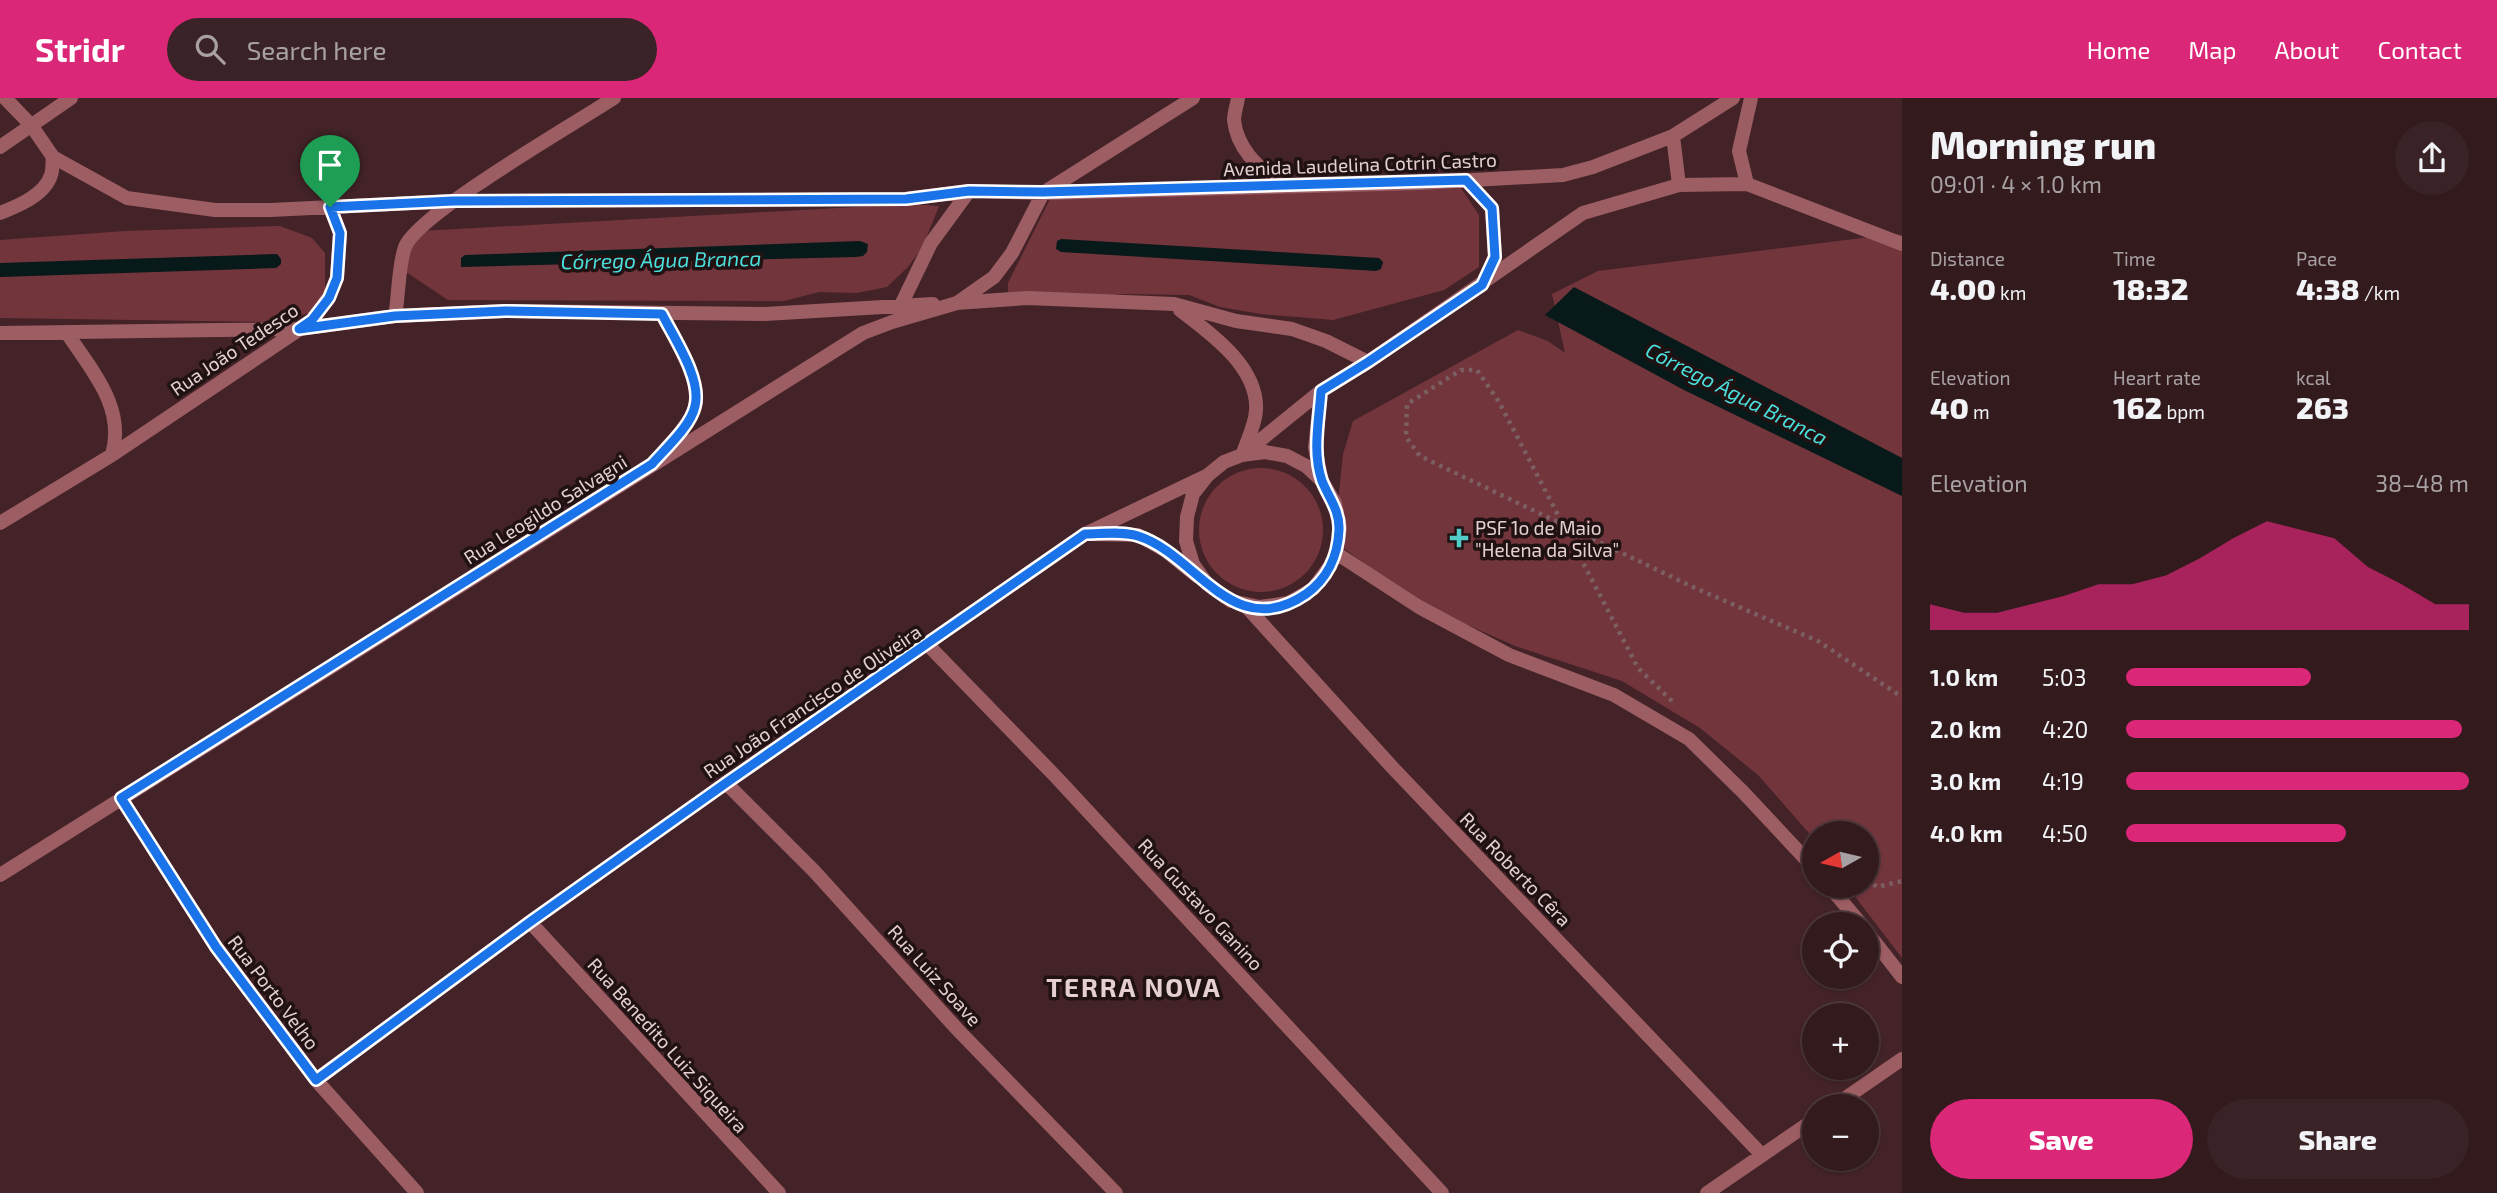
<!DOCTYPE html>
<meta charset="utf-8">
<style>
:root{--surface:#321a1d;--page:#3a2326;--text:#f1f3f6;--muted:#a8a1a4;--line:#4d383b;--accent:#db2777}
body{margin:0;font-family:"Exo 2",sans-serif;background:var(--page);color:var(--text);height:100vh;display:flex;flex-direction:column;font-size:26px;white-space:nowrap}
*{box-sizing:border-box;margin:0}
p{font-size:23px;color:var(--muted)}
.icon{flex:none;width:38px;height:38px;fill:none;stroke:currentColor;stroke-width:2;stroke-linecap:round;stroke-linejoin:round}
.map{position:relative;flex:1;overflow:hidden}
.panel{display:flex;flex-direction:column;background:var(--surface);width:595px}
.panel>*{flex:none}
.needle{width:46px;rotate:262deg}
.fabs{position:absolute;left:1802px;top:723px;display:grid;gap:14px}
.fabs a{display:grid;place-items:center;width:77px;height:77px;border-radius:50%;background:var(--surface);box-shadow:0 2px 5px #0004,0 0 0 2px var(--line);font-size:35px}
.pin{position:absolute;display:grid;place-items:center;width:60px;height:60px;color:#fff;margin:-72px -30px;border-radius:50% 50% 50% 0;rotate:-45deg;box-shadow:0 0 7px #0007}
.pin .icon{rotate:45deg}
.round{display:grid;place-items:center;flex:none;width:74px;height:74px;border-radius:37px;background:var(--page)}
.overview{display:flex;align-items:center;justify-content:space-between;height:119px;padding:0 28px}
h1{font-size:38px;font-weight:800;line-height:52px}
.stats{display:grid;grid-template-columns:repeat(3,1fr);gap:10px;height:119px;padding:7px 28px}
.stats div{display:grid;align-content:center}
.stats b{font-size:30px;font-weight:800}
.stats small{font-size:19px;font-weight:400}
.stats p{font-size:19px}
.chart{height:196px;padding:14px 28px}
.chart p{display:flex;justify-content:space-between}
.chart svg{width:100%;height:126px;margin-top:7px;fill:var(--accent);opacity:.7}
.cta{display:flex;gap:14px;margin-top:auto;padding:14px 28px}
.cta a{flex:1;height:80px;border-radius:42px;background:var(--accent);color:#fff;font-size:28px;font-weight:800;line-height:80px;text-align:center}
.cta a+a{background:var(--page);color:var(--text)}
ul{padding:0 28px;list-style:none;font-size:23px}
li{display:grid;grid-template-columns:112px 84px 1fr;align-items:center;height:52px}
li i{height:18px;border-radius:9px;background:var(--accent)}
header{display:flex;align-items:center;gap:42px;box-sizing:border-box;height:98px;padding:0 35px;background:var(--accent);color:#fff}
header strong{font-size:33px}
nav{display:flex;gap:38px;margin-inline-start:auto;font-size:24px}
.search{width:490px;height:63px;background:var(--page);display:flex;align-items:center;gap:18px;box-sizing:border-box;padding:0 24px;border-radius:38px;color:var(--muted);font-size:26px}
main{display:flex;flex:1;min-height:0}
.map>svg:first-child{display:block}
.green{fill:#73353c}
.water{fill:#071919}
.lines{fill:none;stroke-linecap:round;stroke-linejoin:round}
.path{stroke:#7c5f62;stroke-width:4.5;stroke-dasharray:3.5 5;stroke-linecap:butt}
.service{stroke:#9c5d63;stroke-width:14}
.minor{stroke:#9c5d63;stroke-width:14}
.tertiary{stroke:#9c5d63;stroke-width:14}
.route-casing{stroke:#fff;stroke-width:14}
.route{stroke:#1a73e8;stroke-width:9}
.poi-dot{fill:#53cdca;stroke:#201213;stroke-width:2.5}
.labels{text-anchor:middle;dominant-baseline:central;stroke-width:7;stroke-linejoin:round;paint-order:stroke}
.street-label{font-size:19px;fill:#e5cfd0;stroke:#201213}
.poi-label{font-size:19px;fill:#e5cfd0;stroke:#201213;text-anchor:start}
.water-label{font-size:21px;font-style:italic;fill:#4adfdc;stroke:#201213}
.district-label{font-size:26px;font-weight:bold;letter-spacing:2px;fill:#e5cfd0;stroke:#201213}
</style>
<header>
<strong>Stridr</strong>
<div class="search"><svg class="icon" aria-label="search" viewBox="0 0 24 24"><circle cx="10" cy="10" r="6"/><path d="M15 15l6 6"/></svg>Search here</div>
<nav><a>Home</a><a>Map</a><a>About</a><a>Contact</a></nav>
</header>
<main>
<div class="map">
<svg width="1902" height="1095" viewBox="0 0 1902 1095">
<rect width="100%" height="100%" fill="#432327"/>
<path class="green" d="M 1461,90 L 1479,117 L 1479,169 L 1444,192 L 1333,222 L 1261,216 L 1220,209 L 1189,197 L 1120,196 L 1043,206 L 1008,204 L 1008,185 L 1052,97 Z
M 909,106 L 939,108 L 923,148 L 908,169 L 887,189 L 857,195 L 819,194 L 784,203 L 448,202 L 406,174 L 409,149 L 422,133 Z
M 280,128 L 312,140 L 325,155 L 325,200 L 311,215 L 267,224 L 0,220 L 0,142 L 125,133 Z
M 1894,136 L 1902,137 L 1902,860 L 1847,788 L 1867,788 L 1867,735 L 1815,735 L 1815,742 L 1758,677 L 1700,630 L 1622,583 L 1515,548 L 1418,505 L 1334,443 L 1343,356 L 1353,323 L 1518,232 L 1548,243 L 1565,255 L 1552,196 L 1598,173 Z
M1199 432a62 62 0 1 1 124 0a62 62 0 1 1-124 0Z"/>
<path class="water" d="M 1061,141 L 1379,160 L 1383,164 L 1381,171 L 1376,173 L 1061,154 L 1056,151 L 1057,143 Z
M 860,143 L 868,146 L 867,154 L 863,158 L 855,159 L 461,169 L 461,160 L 465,157 Z
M 277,156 L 281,161 L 281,166 L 276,170 L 0,179 L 0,165 Z
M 1574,189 L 1902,360 L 1902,398 L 1684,292 L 1545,217 Z"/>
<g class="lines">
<path class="path" d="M 1672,603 L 1638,570 L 1499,304 L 1477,272 L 1461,272 L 1407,306 L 1406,339 L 1420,358 L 1695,490 L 1818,543 L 1902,599
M 1867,781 L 1877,789 L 1902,783"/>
<path class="service" d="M 5,0 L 31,27"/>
<path class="minor" d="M 1238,0 C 1237,7 1234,15 1234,22 C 1237,52 1260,70 1281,88
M 31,27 L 53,59 L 127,100 L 215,112 L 271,112 L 453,103 L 906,101 L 969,93 L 1043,95 L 1420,85 L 1563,77 L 1593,69 L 1673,38 L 1733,0
M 1673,38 L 1679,87
M 1466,82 L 1492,110 L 1495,159 L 1483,185
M 1747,86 L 1739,53 L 1751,0
M 956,205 L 1027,200 L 1174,206 L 1236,223 L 1292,231 L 1326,243 L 1368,264
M 901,207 L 931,145 L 969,93
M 1180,212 C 1210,235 1259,269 1256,313 C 1255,327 1247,343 1243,355
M 662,216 C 674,240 702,282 695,309 C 690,326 674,341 663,354
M 395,218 C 399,197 398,169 405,149 C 419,115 576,25 614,0
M 0,235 L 299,231 L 395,218 L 505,213 L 765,216 L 933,206
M 67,235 C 91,272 126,309 112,357
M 1321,293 L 1315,350 L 1322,383
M 1242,357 L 1265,354 L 1287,358 L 1306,368 L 1322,383 L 1335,405 L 1340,430 L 1336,455 L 1330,468 L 1313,491 L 1288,505 L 1260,509 L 1231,503 L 1207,486 L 1193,466 L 1186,443 L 1187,419 L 1193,396 L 1208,377 L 1224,364 L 1242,357 L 1321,293 L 1368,264 L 1583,115 L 1679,87 L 1747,86 L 1902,146
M 0,425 L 112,357 L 312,223 L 329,199 L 337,180 L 340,135 L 330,109
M 1090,436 L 1138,437 L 1166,453 L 1197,478
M 1336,455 L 1419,509 L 1509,557 L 1614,597 L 1689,641 L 1743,694 L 1815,771
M 1245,507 L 1392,669 L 1762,1057
M 928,547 L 1057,680 L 1442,1095
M 726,685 L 815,774 L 957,931 L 1116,1095
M 121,700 L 216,849 L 316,982 L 417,1095
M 0,777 L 863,235 L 892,224 L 957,205 L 994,179 L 1012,155 L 1043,95 L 1193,0
M 1829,788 L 1861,826
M 530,824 L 779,1095
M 1867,834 L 1902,879
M 316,982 L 530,824 L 726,685 L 1085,436 L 1206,378
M 1834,1008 L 1902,961
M 1707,1095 L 1815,1021"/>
<path class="tertiary" d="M 0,49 L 71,0
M 0,115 C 18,108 45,97 51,77 C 53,72 52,65 53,59"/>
</g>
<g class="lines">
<g class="route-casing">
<path id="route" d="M 1466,82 L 1492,110 L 1495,159 L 1482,187 L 1368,264 L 1321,293 C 1319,323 1312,354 1322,383 C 1329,400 1340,413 1339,432 C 1338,458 1327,481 1306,496 C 1233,546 1196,456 1138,438 C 1123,433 1101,436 1085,436 L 726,685 L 530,824 L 316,982 L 216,849 L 121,700 L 652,366 C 665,351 691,328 695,308 C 702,281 674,240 662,216 L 505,213 L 395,218 L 299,231 L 312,222 L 329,200 L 337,180 L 340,135 L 330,109 L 453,103 L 906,101 L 969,93 L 1043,94 Z"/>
</g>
<use href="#route" class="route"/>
</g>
<path class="poi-dot" d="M1455.5 429.5h7v7h7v7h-7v7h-7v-7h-7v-7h7z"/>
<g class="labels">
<g class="street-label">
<text transform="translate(1360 66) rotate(-2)">Avenida Laudelina Cotrin Castro</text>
<text transform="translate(234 251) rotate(-34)">Rua João Tedesco</text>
<text transform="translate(545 411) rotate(-32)">Rua Leogildo Salvagni</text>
<text transform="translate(812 603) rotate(-34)">Rua João Francisco de Oliveira</text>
<text transform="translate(1516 771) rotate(46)">Rua Roberto Cêra</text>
<text transform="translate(1201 806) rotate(47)">Rua Gustavo Ganino</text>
<text transform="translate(935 877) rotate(48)">Rua Luiz Soave</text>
<text transform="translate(274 894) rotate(53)">Rua Porto Velho</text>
<text transform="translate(668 947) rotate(48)">Rua Benedito Luiz Siqueira</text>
</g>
<g class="poi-label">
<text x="1475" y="429">PSF 1o de Maio<tspan x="1475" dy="22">"Helena da Silva"</tspan></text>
</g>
<g class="water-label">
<text transform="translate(661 161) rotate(-1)">Córrego Água Branca</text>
<text transform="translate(1737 295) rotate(27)">Córrego Água Branca</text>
</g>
<g class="district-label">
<text x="1134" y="888">TERRA NOVA</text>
</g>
</g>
</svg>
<div class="fabs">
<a><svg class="needle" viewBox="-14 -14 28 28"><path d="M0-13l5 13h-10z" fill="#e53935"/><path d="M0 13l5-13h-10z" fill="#a8a1a4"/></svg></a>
<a><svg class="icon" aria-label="locate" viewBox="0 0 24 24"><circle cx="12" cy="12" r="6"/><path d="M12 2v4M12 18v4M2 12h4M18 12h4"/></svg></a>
<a>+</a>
<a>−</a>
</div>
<div class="pin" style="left:330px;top:109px;background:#1e9e55"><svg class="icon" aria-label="arrive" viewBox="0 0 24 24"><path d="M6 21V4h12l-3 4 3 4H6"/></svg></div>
</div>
<section class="panel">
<div class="overview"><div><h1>Morning run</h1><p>09:01 · 4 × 1.0 km</p></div><a class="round"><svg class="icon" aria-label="share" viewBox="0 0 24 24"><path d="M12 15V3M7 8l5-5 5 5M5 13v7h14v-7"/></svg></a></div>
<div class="stats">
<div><p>Distance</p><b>4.00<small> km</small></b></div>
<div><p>Time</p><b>18:32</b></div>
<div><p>Pace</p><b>4:38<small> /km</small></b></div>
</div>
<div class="stats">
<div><p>Elevation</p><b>40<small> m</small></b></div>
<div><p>Heart rate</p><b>162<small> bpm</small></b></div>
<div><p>kcal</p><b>263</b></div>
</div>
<div class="chart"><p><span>Elevation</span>38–48 m</p>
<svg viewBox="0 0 160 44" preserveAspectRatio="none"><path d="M0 44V35L10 38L20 38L30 35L40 32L50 28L60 28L70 25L80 19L90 12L100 6L110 9L120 12L130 22L140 28L150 35L160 35V44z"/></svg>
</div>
<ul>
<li><b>1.0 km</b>5:03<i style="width:54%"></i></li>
<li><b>2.0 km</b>4:20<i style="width:98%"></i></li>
<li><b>3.0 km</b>4:19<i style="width:100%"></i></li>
<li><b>4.0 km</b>4:50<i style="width:64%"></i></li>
</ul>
<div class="cta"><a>Save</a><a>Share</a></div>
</section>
</main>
